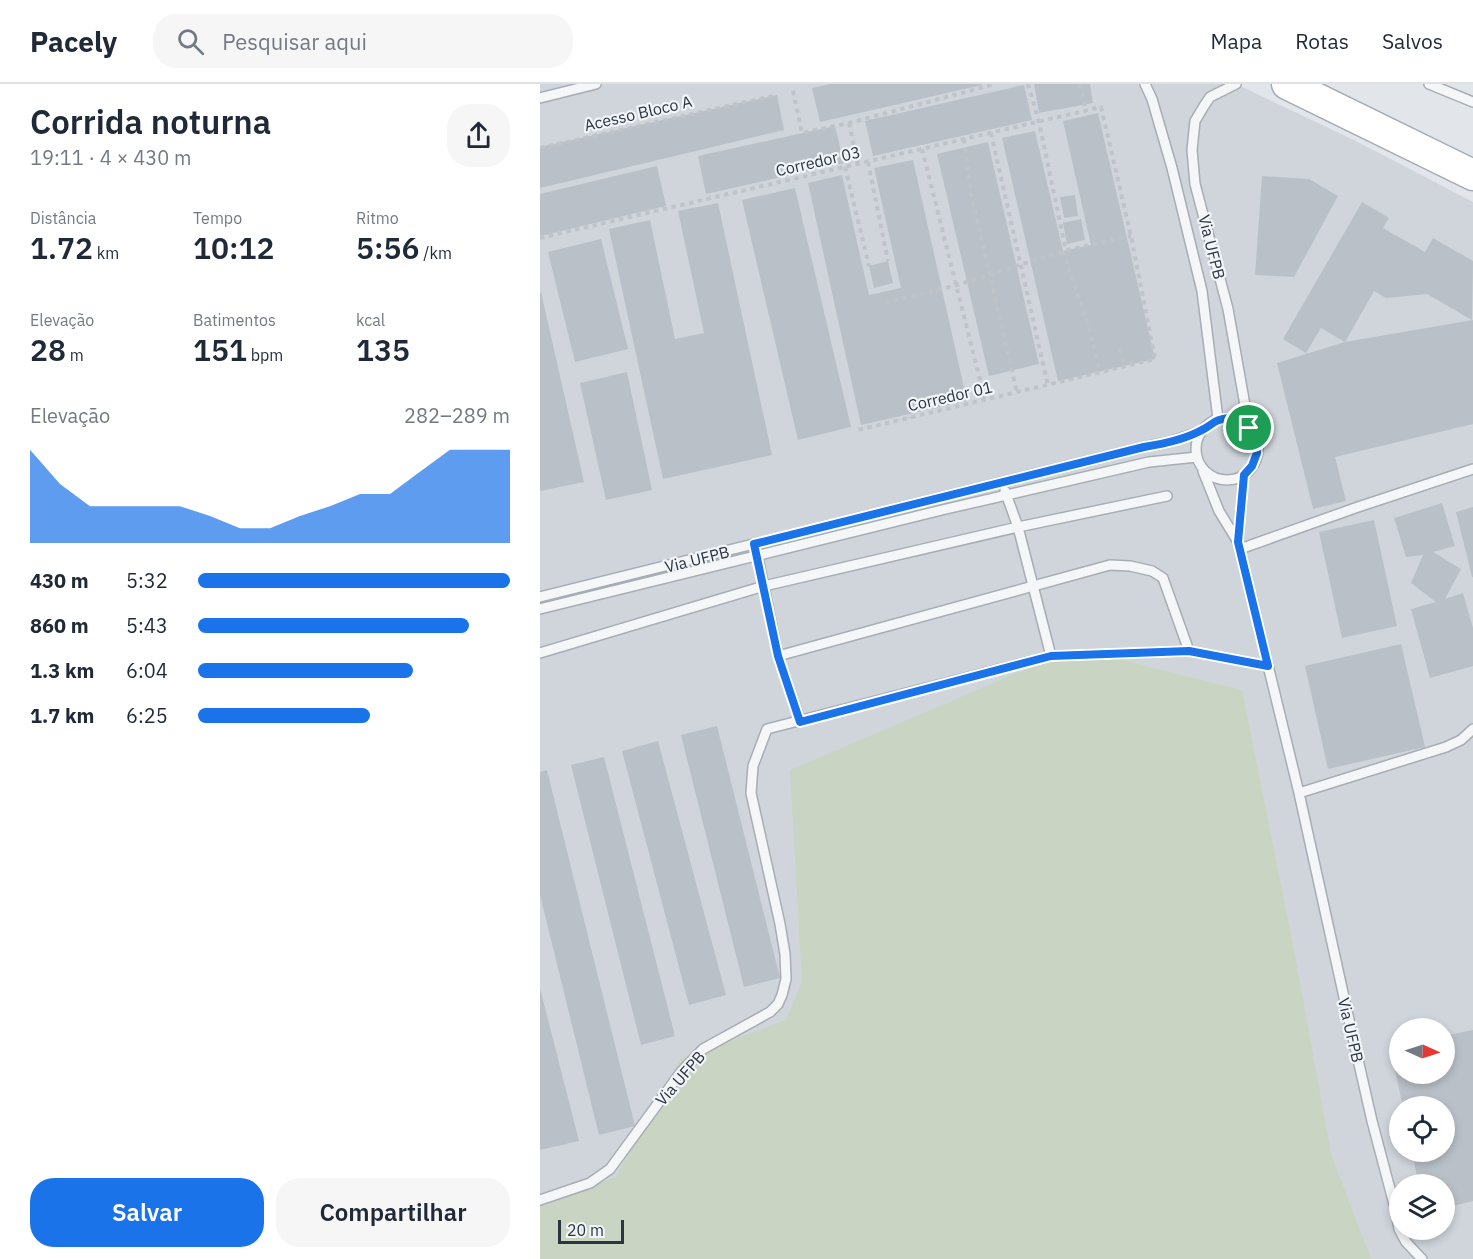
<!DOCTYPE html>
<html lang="pt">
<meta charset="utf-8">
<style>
:root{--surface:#fff;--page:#f6f6f7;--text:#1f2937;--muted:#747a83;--line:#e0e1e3;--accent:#1a73e8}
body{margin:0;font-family:"IBM Plex Sans",sans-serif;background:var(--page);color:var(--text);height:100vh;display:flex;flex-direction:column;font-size:22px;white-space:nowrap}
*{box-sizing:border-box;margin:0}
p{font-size:20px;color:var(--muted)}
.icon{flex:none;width:33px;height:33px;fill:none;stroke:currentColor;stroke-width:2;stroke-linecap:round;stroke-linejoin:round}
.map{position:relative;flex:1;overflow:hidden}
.side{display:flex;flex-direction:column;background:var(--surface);width:540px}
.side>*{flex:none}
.needle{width:39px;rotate:93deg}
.buttons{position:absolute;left:849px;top:934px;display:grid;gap:12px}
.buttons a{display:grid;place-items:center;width:66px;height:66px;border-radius:50%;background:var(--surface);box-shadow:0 3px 9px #0003;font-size:30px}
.scale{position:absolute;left:18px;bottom:15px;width:66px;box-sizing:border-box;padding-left:6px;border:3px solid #2a3542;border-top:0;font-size:16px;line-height:21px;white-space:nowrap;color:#2a3542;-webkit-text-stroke:4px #f2f5f7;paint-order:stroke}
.pin{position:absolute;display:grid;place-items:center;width:51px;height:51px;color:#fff;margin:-26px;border:3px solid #fff;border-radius:50%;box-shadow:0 2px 6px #0007}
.round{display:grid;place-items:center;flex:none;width:63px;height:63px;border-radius:24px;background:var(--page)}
.head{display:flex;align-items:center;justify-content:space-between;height:102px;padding:0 30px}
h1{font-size:33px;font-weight:600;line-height:45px}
.metrics{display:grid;grid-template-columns:repeat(3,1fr);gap:9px;height:102px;padding:6px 30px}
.metrics div{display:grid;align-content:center}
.metrics b{font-size:30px;font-weight:600}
.metrics small{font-size:16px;font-weight:400}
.metrics p{font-size:16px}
.chart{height:168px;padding:12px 30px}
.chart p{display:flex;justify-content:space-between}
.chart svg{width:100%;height:108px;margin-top:6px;fill:var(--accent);opacity:.7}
.cta{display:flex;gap:12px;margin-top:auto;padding:12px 30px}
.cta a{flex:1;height:69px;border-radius:24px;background:var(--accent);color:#fff;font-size:24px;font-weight:600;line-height:69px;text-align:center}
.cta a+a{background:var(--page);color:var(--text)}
ul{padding:0 30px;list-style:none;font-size:20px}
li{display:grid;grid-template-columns:96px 72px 1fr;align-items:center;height:45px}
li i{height:15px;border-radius:8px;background:var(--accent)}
header{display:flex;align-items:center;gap:36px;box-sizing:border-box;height:84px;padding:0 30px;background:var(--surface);border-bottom:2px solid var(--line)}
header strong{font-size:28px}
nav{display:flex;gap:33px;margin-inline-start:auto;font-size:21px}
.search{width:420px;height:54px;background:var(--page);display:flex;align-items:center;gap:15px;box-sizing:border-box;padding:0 21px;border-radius:24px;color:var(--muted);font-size:22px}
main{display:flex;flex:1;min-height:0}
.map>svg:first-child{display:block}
.built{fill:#d0d5dc;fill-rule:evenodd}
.green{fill:#c9d4c3}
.building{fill:#b9c0c7}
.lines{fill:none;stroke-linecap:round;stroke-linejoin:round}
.service-casing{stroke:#a7adb4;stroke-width:12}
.primary-casing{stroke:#a1acb6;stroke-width:33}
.path{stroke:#c0c4c9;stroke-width:4;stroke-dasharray:4.5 4.5;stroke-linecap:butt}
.service{stroke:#f5f6f8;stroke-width:9}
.primary{stroke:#fff;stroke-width:30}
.route-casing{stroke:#fff;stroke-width:12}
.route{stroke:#1a73e8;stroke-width:8}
.labels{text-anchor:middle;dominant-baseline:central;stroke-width:4.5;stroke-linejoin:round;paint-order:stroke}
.street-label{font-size:16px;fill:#2a3542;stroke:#f2f5f7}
</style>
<header>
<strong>Pacely</strong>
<div class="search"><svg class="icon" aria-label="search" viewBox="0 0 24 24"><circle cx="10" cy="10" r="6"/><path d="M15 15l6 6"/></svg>Pesquisar aqui</div>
<nav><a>Mapa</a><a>Rotas</a><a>Salvos</a></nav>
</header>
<main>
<section class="side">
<div class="head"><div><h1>Corrida noturna</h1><p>19:11 · 4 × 430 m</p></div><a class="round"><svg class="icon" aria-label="share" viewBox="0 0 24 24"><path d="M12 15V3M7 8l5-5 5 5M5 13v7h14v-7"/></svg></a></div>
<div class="metrics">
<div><p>Distância</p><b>1.72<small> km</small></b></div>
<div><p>Tempo</p><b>10:12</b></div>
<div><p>Ritmo</p><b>5:56<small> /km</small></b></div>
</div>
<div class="metrics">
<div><p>Elevação</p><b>28<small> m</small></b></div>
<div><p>Batimentos</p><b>151<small> bpm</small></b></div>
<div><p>kcal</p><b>135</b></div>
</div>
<div class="chart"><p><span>Elevação</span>282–289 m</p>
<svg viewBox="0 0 160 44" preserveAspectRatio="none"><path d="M0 44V6L10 20L20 29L30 29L40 29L50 29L60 33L70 38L80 38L90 33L100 29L110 24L120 24L130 15L140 6L150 6L160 6V44z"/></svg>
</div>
<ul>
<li><b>430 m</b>5:32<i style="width:100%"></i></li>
<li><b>860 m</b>5:43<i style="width:87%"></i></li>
<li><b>1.3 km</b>6:04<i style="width:69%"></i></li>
<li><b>1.7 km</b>6:25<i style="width:55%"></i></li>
</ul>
<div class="cta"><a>Salvar</a><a>Compartilhar</a></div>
</section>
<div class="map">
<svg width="933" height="1175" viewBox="0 0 933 1175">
<rect width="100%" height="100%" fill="#e2e6ea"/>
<path class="built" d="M 0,0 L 696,0 L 816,57 L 933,118 L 933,1175 L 0,1175 ZM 860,945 L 904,945 L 904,990 L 860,990 ZM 860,1023 L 904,1023 L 904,1068 L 860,1068 ZM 860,1101 L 904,1101 L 904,1146 L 860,1146 Z"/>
<path class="green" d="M 535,564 L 702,606 L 757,882 L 791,1070 L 831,1175 L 0,1175 L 0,1123 L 76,1093 L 141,975 L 246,936 L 262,898 L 250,686 Z"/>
<path class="building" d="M 290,0 L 442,0 L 442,1 L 280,38 L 272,4 Z
M 494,0 L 550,0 L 553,19 L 499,29 Z
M 484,1 L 492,36 L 333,72 L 325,37 Z
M 237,11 L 244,46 L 0,104 L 0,63 Z
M 558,29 L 615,275 L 518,297 L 462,54 L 495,47 L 523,167 L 551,161 L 523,37 Z
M 295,42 L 304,79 L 166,110 L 158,72 Z
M 448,58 L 499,280 L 449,292 L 397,70 Z
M 373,76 L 427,317 L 321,341 L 268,99 L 302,91 L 329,211 L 361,204 L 334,84 Z
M 117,82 L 126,122 L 0,152 L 0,110 Z
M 722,92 L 769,95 L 798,112 L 754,193 L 715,191 Z
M 255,104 L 311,343 L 258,356 L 202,116 Z
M 535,111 L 538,132 L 524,134 L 520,113 Z
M 822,118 L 849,134 L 843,144 L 885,168 L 893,154 L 933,177 L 932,236 L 887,210 L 846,214 L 834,207 L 805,258 L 781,244 L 766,269 L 743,255 Z
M 178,119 L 232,371 L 123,395 L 69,145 L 110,136 L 135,255 L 164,249 L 138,127 Z
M 541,135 L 545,156 L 527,160 L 523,139 Z
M 61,155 L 88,265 L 35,278 L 8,168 Z
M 348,177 L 353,199 L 334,204 L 329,182 Z
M 1,208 L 44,398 L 0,407 L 0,209 Z
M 933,236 L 933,340 L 795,373 L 806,417 L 773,425 L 737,279 L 805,258 Z
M 87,288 L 112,406 L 66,416 L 40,299 Z
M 902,419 L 915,462 L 893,468 L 921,485 L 905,515 L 923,509 L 933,544 L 933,582 L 890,594 L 871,525 L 896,518 L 871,499 L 883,471 L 866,473 L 854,434 Z
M 933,423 L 933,493 L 932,493 L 916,428 Z
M 834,436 L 857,542 L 802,554 L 779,448 Z
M 861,560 L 885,663 L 788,685 L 765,582 Z
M 177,642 L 240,894 L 204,903 L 141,651 Z
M 118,657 L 186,911 L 149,921 L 82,667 Z
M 64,673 L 135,952 L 101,961 L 31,681 Z
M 7,686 L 95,1042 L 59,1051 L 0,811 L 0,688 Z
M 0,904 L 39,1057 L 0,1066 Z
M 933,946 L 933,1117 L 904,1124 L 904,1101 L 879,1101 L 872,1068 L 904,1068 L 904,1023 L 863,1023 L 850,964 L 860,962 L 860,990 L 904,990 L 904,952 Z"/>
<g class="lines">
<g class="service-casing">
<path id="service" d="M 605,0 L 612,15 L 632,84 L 662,207 L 678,335
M 696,0 L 670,13 L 664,22 L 655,37 L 652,66 L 655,100 L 688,225 L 709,344
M 889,0 L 933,18
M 0,14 L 56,0
M656 365a31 31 0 1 1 62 0a31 31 0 1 1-62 0Z
M 663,387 L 679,427 L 698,458 L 704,391
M 465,407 L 478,443 L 511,572
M 698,458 L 759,709 L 811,945 L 832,1037 L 855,1124 L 859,1145 L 866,1158 L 882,1175
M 700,465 L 818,423 L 933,385
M 217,469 L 238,572 L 260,637
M 0,513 L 604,363 L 629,358 L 662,347
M 0,525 L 406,425 L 609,378 L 657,373
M 0,569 L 224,502 L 478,443 L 627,412
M 238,572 L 570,481 L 590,482 L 612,487 L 623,494 L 649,567
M 759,709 L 906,663 L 921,656 L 933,645
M 0,1116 L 50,1099 L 70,1085 L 141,988 L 163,965 L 230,928 L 238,920 L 242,911 L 246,895 L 245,870 L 240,840 L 211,709 L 213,682 L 227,645 L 511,572 L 649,567 L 728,582"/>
</g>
<g class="primary-casing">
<path id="primary" d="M 747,0 L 933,91"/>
</g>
<path class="path" d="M 488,0 L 499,38 L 526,167
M 540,0 L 546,27
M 253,7 L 262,49 L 309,39 L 455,0
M 309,39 L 318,80
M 451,49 L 508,302
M 424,55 L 431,109 L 477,309
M 0,64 L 237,11
M 382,65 L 445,316
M 328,78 L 348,177
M 305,83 L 329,182
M 0,154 L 561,23 L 591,152 L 615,275 L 318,346
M 523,167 L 549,244 L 560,288
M 345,219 L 417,201 L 523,167 L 591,152
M 580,265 L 584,282
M 368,315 L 370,334"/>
<use href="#service" class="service"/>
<use href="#primary" class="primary"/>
</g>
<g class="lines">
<g class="route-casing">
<path id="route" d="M 690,334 L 700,337 L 709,344 L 716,356 L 717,369 L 712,382 L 704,391 L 698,458 L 728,582 L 649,567 L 511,572 L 260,638 L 238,572 L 214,460 L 604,363 C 623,360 643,356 660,347 C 673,341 673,335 690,334 Z"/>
</g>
<use href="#route" class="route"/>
</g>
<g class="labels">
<g class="street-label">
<text transform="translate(98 29) rotate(-13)">Acesso Bloco A</text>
<text transform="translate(278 77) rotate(-13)">Corredor 03</text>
<text transform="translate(672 163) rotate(76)">Via UFPB</text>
<text transform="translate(410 312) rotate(-13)">Corredor 01</text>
<text transform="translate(157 475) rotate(-14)">Via UFPB</text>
<text transform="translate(811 946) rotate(77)">Via UFPB</text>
<text transform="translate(140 994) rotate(-49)">Via UFPB</text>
</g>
</g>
</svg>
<div class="buttons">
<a><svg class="needle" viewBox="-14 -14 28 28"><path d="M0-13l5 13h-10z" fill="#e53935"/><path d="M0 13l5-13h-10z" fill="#747a83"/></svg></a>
<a><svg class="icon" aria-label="locate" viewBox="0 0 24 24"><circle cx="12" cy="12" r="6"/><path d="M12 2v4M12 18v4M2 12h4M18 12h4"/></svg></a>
<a><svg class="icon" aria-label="layers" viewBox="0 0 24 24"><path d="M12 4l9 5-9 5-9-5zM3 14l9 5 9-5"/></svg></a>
</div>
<div class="scale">20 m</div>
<div class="pin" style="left:709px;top:344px;background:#1e9e55"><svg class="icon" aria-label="arrive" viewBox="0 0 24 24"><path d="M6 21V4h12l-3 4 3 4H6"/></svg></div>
</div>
</main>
